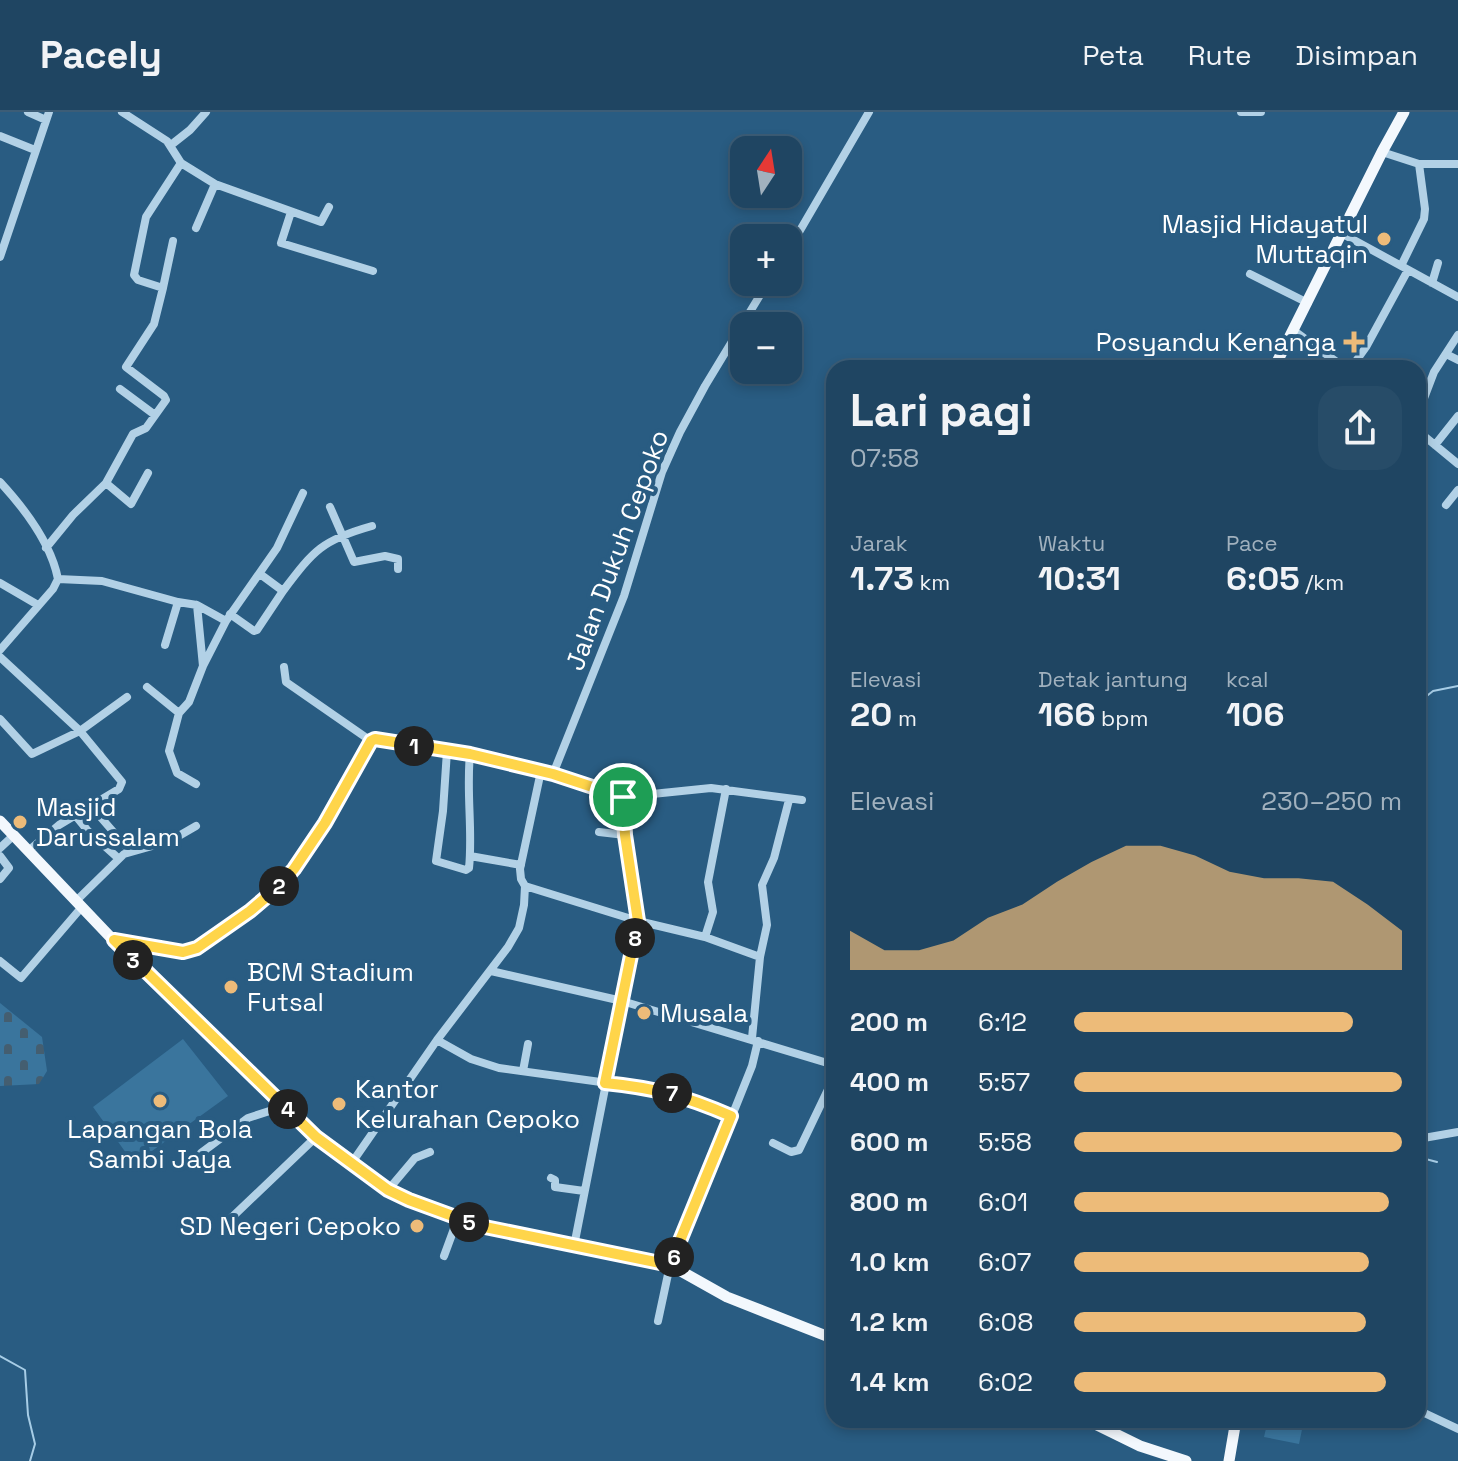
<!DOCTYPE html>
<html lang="id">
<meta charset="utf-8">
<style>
:root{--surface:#1f4562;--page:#274c68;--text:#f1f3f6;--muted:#a1b1be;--line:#3c5d77;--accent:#edbb79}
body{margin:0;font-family:"Space Grotesk",sans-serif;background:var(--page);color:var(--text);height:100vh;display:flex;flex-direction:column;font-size:30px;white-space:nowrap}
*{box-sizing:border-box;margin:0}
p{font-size:26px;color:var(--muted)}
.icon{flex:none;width:44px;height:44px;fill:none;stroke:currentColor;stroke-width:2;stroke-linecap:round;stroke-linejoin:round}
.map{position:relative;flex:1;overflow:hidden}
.panel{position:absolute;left:826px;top:248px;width:600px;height:1068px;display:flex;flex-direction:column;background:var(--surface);border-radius:24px;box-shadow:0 4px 12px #0003,0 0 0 2px var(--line)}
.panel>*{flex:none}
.needle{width:52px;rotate:12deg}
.tools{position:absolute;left:730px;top:24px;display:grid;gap:16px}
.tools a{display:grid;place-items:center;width:72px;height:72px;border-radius:16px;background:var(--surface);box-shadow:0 4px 12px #0003,0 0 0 2px var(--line);font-size:40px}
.pin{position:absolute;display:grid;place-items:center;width:68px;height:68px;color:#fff;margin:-34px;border:4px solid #fff;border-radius:50%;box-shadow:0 2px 8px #0007}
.km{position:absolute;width:40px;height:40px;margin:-20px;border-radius:50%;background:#222;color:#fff;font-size:22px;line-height:40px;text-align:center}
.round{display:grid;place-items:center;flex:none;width:84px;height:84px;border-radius:24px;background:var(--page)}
.summary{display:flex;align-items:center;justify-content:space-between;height:136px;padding:0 24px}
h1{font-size:44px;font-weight:600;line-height:60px}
.figures{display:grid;grid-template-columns:repeat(3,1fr);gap:12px;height:136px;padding:8px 24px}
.figures div{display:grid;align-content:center}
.figures b{font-size:34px;font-weight:600}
.figures small{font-size:22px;font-weight:400}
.figures p{font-size:22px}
.chart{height:224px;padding:16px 24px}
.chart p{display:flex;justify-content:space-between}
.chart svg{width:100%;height:144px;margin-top:8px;fill:var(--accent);opacity:.7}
ul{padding:0 24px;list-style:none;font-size:26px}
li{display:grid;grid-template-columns:128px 96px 1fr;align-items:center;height:60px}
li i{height:20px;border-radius:10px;background:var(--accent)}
header{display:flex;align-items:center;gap:48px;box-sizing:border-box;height:112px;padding:0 40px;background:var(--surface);border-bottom:2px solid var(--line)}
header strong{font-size:38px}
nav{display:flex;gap:44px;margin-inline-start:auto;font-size:28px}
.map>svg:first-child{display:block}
.cemetery{fill:url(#cemetery-stones)}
.pitch{fill:#3a759d}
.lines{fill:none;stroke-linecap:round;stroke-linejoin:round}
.stream{stroke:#a7cde6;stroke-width:2}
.minor{stroke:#b2d1e6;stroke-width:8}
.major{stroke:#f3f8fd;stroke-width:11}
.route-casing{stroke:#fff;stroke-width:16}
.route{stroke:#ffd54a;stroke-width:10}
.poi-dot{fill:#edbb79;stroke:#295c82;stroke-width:3}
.labels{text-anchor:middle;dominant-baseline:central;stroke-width:8;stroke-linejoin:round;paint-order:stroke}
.poi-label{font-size:26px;fill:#fff;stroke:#295c82;text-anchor:start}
.street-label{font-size:26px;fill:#fff;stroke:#295c82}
</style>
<header>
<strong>Pacely</strong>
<nav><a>Peta</a><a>Rute</a><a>Disimpan</a></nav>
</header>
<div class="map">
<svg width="1458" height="1349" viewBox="0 0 1458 1349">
<defs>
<pattern id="cemetery-stones" width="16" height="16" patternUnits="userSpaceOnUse" patternTransform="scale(2)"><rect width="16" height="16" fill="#3a759d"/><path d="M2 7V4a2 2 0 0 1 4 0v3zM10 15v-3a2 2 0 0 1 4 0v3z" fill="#445e70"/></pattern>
</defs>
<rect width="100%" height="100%" fill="#295c82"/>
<path class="cemetery" d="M 0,891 L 42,925 L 47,959 L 39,972 L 0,974 Z"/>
<path class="pitch" d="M 183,927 L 228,984 L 134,1052 L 93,995 Z
M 1268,1308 L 1304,1308 L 1299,1332 L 1264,1325 Z"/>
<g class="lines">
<path class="stream" d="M 1418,591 L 1433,579 L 1458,574
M 1418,1045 L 1437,1050
M 0,1244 L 25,1258 L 28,1303 L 35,1332 L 30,1349"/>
<path class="minor" d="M 28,0 L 46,8
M 122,0 L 167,29 L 181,51 L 215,72 L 321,110 L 329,95
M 1241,0 L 1261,0
M 0,24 L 35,38
M 171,33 L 190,18 L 206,0
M 1382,40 L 1419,52 L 1458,52
M 291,100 L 281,131 L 373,159
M 196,116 L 215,72
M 1341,121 L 1458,185
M 173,129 L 163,176 L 138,168 L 134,163 L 146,105 L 181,51
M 788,139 L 869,0
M 0,145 L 49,0
M 1401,154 L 1424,107 L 1425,97 L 1419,52
M 1250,162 L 1308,191
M 1432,171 L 1438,151
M 1293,218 L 1345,256
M 1446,242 L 1458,248
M 1351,256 L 1366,235 L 1408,158
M 120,277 L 155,303
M 1418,302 L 1434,260 L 1458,223
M 1418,319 L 1458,352
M 1435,333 L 1458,304
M 0,370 C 24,396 51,431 58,467 L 53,477 L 0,538
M 106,371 L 133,322 L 146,316 L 166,288 L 164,284 L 126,255 L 154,212 L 163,176
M 1446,393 L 1458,378
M 330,395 L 354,450 L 385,444 L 398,447 L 398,457
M 46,436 L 73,403 L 106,371 L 131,392 L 148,361
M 260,462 L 283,479 C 314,438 322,428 372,414
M 58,467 L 102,469 L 178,490 L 165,533
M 0,471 L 38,493
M 178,490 L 197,493 L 203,554 L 226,509 L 277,436 L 303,381
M 197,493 L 226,509
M 230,502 L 254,519 L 257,518 L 283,479
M 0,545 L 80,619 L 122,670 L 119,677 L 59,713 L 28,739
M 284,555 L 286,570 L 371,629
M 147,575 L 179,601
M 0,607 L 32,642 L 80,619 L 127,585
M 447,639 L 443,699 L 436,749 L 466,758 L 469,756 C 473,719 466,680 470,642
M 553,662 L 624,484 L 662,360 L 680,320 L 705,274 L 768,170
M 196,672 L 177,661 L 169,639 L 179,601 L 189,590 L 203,554
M 90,693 L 130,739
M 75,703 L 88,719 L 118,746
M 599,720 L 625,723
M 0,736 L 14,723
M 0,744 L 9,756 L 0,767
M 470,744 L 521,753
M 525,774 L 638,809 L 705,825 L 760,845
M 76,789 L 124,742 L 170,729 L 196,714
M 705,825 L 713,800 L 708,770 L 726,677
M 114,828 L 129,829 L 135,833
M 126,840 L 135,833 L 183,840 L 197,836 L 250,799 L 277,776 L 325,711 L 371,629 L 375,627 L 470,642 L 553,662 L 623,685 L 711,676 L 802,688
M 0,849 L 21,866 L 81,796
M 491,859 L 622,889 L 834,953
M 752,926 L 760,845 L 767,813 L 762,773 L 774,746 L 789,688
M 437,928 L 471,947 L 499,956 L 666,979 L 731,1004
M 523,959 L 528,932
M 1418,1027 L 1458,1020
M 773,1031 L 791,1040 L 799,1038 L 834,965
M 201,1041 L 248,1006 L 285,994
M 351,1052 L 437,928 L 508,835 L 519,816 L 524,793 L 525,774 L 521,767 L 520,757 L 541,659
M 551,1066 L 555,1068 L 555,1075 L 584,1079
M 388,1078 L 415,1046 L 430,1040
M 227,1110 L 316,1025
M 574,1134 L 638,809 L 625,723 L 623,685
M 444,1144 L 458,1106
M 658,1209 L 670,1153 L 736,994 L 752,954 L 758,929
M 1418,1298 L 1458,1317"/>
<path class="major" d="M 1274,256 L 1382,40 L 1404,0
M 0,709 L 135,851 L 264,972 L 316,1025 L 388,1078 L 409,1088 L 480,1114 L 670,1153 L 727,1185 L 834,1227
M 1087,1308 L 1140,1334 L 1186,1349
M 1229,1349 L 1236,1308"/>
</g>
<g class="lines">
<g class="route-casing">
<path id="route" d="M 375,627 L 470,642 L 553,662 L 623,685 L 625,723 L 638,809 L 605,971 C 655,976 685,984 731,1004 L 670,1153 L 480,1114 L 409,1088 L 388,1078 L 316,1025 L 114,828 L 183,840 L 197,836 L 250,799 L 277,776 L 294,757 L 325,711 L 371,629 Z"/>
</g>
<use href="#route" class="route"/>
</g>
<g class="poi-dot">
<circle cx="1384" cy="127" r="8"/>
<path d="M1350 218h8v8h8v8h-8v8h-8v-8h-8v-8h8z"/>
<circle cx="20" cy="710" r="8"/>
<circle cx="231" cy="875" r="8"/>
<circle cx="644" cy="901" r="8"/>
<circle cx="160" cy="989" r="8"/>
<circle cx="339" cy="992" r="8"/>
<circle cx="417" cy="1114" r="8"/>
</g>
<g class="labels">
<g class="poi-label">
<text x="1368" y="112" text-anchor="end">Masjid Hidayatul<tspan x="1368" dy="30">Muttaqin</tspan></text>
<text x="1336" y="230" text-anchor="end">Posyandu Kenanga</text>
<text x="36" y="695">Masjid<tspan x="36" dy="30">Darussalam</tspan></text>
<text x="247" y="860">BCM Stadium<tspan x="247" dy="30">Futsal</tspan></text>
<text x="660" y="901">Musala</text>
<text x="355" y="977">Kantor<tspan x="355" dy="30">Kelurahan Cepoko</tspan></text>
<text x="160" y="1017" text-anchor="middle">Lapangan Bola<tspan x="160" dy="30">Sambi Jaya</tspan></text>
<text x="401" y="1114" text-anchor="end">SD Negeri Cepoko</text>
</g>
<g class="street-label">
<text transform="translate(617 438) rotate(-70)">Jalan Dukuh Cepoko</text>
</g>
</g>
</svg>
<div class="tools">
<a><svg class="needle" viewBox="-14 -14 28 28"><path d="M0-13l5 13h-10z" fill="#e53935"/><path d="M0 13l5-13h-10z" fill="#a1b1be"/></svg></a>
<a>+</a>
<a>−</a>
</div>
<div class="pin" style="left:623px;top:685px;background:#1e9e55"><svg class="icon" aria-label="arrive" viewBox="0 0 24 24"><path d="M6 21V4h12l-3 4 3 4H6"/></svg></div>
<b class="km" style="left:414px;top:634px">1</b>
<b class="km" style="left:279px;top:774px">2</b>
<b class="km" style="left:133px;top:848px">3</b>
<b class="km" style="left:288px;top:997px">4</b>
<b class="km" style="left:469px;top:1110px">5</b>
<b class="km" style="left:674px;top:1145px">6</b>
<b class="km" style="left:672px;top:981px">7</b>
<b class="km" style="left:635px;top:826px">8</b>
<section class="panel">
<div class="summary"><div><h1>Lari pagi</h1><p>07:58</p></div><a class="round"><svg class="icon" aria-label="share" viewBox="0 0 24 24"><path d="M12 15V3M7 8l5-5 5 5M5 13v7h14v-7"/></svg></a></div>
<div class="figures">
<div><p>Jarak</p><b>1.73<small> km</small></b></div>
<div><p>Waktu</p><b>10:31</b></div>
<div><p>Pace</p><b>6:05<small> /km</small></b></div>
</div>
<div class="figures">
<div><p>Elevasi</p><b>20<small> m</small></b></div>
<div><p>Detak jantung</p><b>166<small> bpm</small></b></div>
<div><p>kcal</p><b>106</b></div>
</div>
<div class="chart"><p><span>Elevasi</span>230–250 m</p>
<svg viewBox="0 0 160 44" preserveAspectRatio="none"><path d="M0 44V32L10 38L20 38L30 35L40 28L50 24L60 17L70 11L80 6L90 6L100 9L110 14L120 16L130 16L140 17L150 24L160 32V44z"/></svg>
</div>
<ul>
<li><b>200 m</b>6:12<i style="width:85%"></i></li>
<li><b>400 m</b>5:57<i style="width:100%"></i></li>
<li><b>600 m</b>5:58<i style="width:100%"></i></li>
<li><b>800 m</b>6:01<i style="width:96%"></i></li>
<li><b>1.0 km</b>6:07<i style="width:90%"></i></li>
<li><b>1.2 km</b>6:08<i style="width:89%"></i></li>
<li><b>1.4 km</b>6:02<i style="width:95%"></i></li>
</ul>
</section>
</div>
